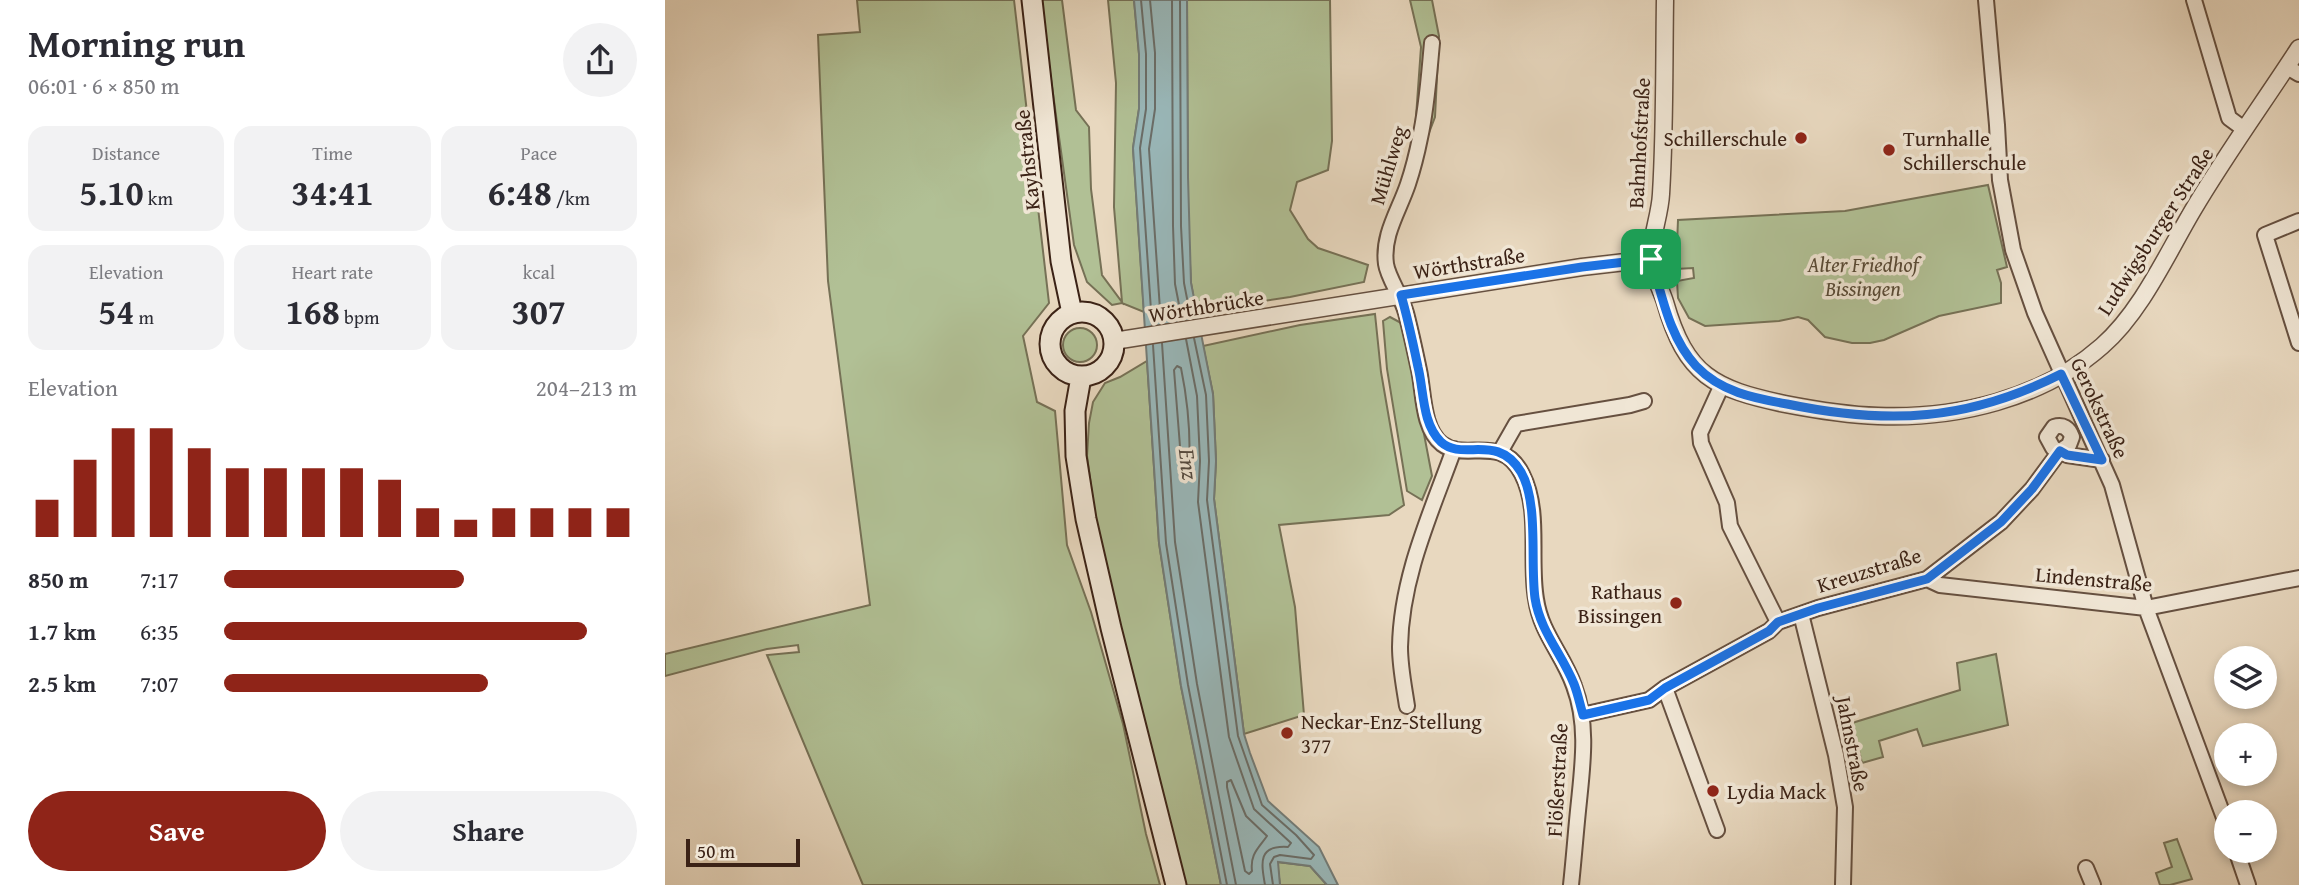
<!DOCTYPE html>
<meta charset="utf-8">
<style>
:root{--surface:#fff;--page:#f2f2f3;--text:#2b2b33;--muted:#7c7c81;--accent:#8f2418}
body{margin:0;font-family:"Gentium Book Plus",serif;background:var(--page);color:var(--text);height:100vh;display:flex;flex-direction:column;font-size:26px;white-space:nowrap}
*{box-sizing:border-box;margin:0}
p{font-size:23px;color:var(--muted)}
.icon{flex:none;width:38px;height:38px;fill:none;stroke:currentColor;stroke-width:2;stroke-linecap:round;stroke-linejoin:round}
.map{position:relative;flex:1;overflow:hidden}
.drawer{display:flex;flex-direction:column;background:var(--surface);width:665px}
.drawer>*{flex:none}
.controls{position:absolute;left:1549px;top:646px;display:grid;gap:14px}
.controls a{display:grid;place-items:center;width:63px;height:63px;border-radius:50%;background:var(--surface);box-shadow:0 4px 10px #0003;font-size:35px}
.scale{position:absolute;left:21px;bottom:18px;width:114px;box-sizing:border-box;padding-left:7px;border:4px solid #3b2216;border-top:0;font-size:19px;line-height:24px;white-space:nowrap;color:#3b2216;-webkit-text-stroke:5px #f0e6d5;paint-order:stroke}
.pin{position:absolute;display:grid;place-items:center;width:60px;height:60px;color:#fff;margin:-30px;border-radius:14px;box-shadow:0 4px 10px #0006}
.round{display:grid;place-items:center;flex:none;width:74px;height:74px;border-radius:37px;background:var(--page)}
.overview{display:flex;align-items:center;justify-content:space-between;height:119px;padding:0 28px}
h1{font-size:38px;font-weight:700;line-height:52px}
.stats{display:grid;grid-template-columns:repeat(3,1fr);gap:10px;height:119px;padding:7px 28px}
.stats div{display:grid;align-content:center;border-radius:18px;background:var(--page);text-align:center}
.stats b{font-size:35px;font-weight:700}
.stats small{font-size:19px;font-weight:400}
.stats p{font-size:19px}
.chart{height:196px;padding:14px 28px}
.chart p{display:flex;justify-content:space-between}
.chart svg{width:100%;height:126px;margin-top:7px;stroke:var(--accent);stroke-width:6}
.cta{display:flex;gap:14px;margin-top:auto;padding:14px 28px}
.cta a{flex:1;height:80px;border-radius:42px;background:var(--accent);color:#fff;font-size:28px;font-weight:700;line-height:80px;text-align:center}
.cta a+a{background:var(--page);color:var(--text)}
ul{padding:0 28px;list-style:none;font-size:23px}
li{display:grid;grid-template-columns:112px 84px 1fr;align-items:center;height:52px}
li i{height:18px;border-radius:9px;background:var(--accent)}
main{display:flex;flex:1;min-height:0}
.map>svg:first-child{display:block}
.green{fill:#b1c095;stroke:#767156;stroke-width:2}
.water{fill:#99b8ba;stroke:#737c78;stroke-width:2}
.lines{fill:none;stroke-linecap:round;stroke-linejoin:round}
.shore{stroke:#6a6d68;stroke-width:2}
.minor-casing{stroke:#665040;stroke-width:18}
.tertiary-casing{stroke:#665040;stroke-width:19}
.secondary-casing{stroke:#3b2216;stroke-width:23}
.minor{stroke:#f0e6d5;stroke-width:14}
.tertiary{stroke:#f0e6d5;stroke-width:16}
.secondary{stroke:#f0e6d5;stroke-width:19}
.route-casing{stroke:#fff;stroke-width:14}
.route{stroke:#1a73e8;stroke-width:9}
.poi-dot{fill:#8f2418;stroke:#f0e6d5;stroke-width:2.5}
.labels{text-anchor:middle;dominant-baseline:central;stroke-width:7;stroke-linejoin:round;paint-order:stroke}
.poi-label{font-size:21px;fill:#3b2216;stroke:#f0e6d5;text-anchor:start}
.street-label{font-size:21px;fill:#3b2216;stroke:#f0e6d5}
.park-label{font-size:21px;font-style:italic;fill:#584a36;stroke:#f0e6d5}
.water-label{font-size:23px;font-style:italic;fill:#52483f;stroke:#f0e6d5}
</style>
<main>
<section class="drawer">
<div class="overview"><div><h1>Morning run</h1><p>06:01 · 6 × 850 m</p></div><a class="round"><svg class="icon" aria-label="share" viewBox="0 0 24 24"><path d="M12 15V3M7 8l5-5 5 5M5 13v7h14v-7"/></svg></a></div>
<div class="stats">
<div><p>Distance</p><b>5.10<small> km</small></b></div>
<div><p>Time</p><b>34:41</b></div>
<div><p>Pace</p><b>6:48<small> /km</small></b></div>
</div>
<div class="stats">
<div><p>Elevation</p><b>54<small> m</small></b></div>
<div><p>Heart rate</p><b>168<small> bpm</small></b></div>
<div><p>kcal</p><b>307</b></div>
</div>
<div class="chart"><p><span>Elevation</span>204–213 m</p>
<svg viewBox="0 0 160 44" preserveAspectRatio="none"><path d="M5 44V31M15 44V17M25 44V6M35 44V6M45 44V13M55 44V20M65 44V20M75 44V20M85 44V20M95 44V24M105 44V34M115 44V38M125 44V34M135 44V34M145 44V34M155 44V34"/></svg>
</div>
<ul>
<li><b>850 m</b>7:17<i style="width:58%"></i></li>
<li><b>1.7 km</b>6:35<i style="width:88%"></i></li>
<li><b>2.5 km</b>7:07<i style="width:64%"></i></li>
</ul>
<div class="cta"><a>Save</a><a>Share</a></div>
</section>
<div class="map">
<svg width="1634" height="885" viewBox="0 0 1634 885">
<rect width="100%" height="100%" fill="#e8d8bf"/>
<filter id="stains"><feTurbulence type="fractalNoise" baseFrequency=".00286" numOctaves="4"/><feColorMatrix values="0 0 0 0 .2 0 0 0 0 .09 0 0 0 0 .02 0 0 0 .5 -.17"/></filter>
<radialGradient id="worn" r=".72"><stop offset=".6" stop-color="#630" stop-opacity="0"/><stop offset="1" stop-color="#630" stop-opacity=".3"/></radialGradient>
<path class="green" d="M 192,0 L 349,0 L 384,303 L 358,336 L 372,402 L 390,411 L 402,545 L 426,612 L 458,724 L 481,834 L 495,885 L 198,885 L 102,655 L 134,652 L 133,645 L 102,649 L 0,676 L 0,654 L 205,605 L 163,281 L 153,35 L 195,32 Z
M 375,0 L 397,0 L 411,110 L 424,127 L 426,189 L 437,275 L 457,302 L 449,207 L 451,83 L 443,0 L 469,0 L 474,54 L 474,109 L 468,148 L 479,312 L 457,303 L 447,305 L 422,282 L 409,245 Z
M 522,0 L 665,0 L 667,141 L 663,170 L 632,182 L 625,210 L 643,239 L 653,248 L 703,265 L 699,282 L 625,297 L 531,311 L 526,283 L 523,225 Z
M 745,0 L 767,0 L 774,36 L 770,117 L 759,146 L 749,145 L 756,47 Z
M 1323,185 L 1342,267 L 1332,270 L 1336,283 L 1336,303 L 1274,316 L 1219,340 L 1205,343 L 1187,343 L 1160,337 L 1143,320 L 1133,317 L 1114,321 L 1040,326 L 1024,318 L 1013,298 L 1012,281 L 1029,278 L 1028,268 L 1011,269 L 1013,220 L 1180,211 Z
M 710,314 L 716,372 L 739,505 L 724,515 L 614,525 L 630,607 L 639,715 L 579,734 L 549,499 L 551,461 L 548,394 L 538,346 L 635,325 Z
M 725,317 L 738,324 L 767,476 L 757,500 L 742,491 L 722,369 L 718,321 Z
M398 345a17 17 0 1 1 34 0a17 17 0 1 1-34 0Z
M 482,361 L 494,543 L 516,686 L 556,885 L 519,885 L 471,700 L 430,516 L 422,456 L 424,423 L 428,402 L 440,383 L 455,377 Z
M 1331,654 L 1343,725 L 1258,746 L 1252,729 L 1214,741 L 1218,757 L 1197,763 L 1187,723 L 1295,690 L 1292,663 Z
M 1512,839 L 1527,879 L 1505,885 L 1495,885 L 1491,873 L 1507,867 L 1499,843 Z
M 612,862 L 645,866 L 662,885 L 615,885 Z"/>
<path class="water" d="M 469,0 L 522,0 L 523,177 L 526,283 L 548,394 L 551,461 L 549,499 L 579,734 L 585,753 L 603,801 L 654,847 L 673,885 L 662,885 L 645,866 L 613,862 L 615,885 L 556,885 L 516,686 L 494,543 L 468,148 L 474,109 L 474,54 Z"/>
<g class="lines">
<path class="shore" d="M 476,0 L 481,54 L 481,109 L 475,148 L 487,325
M 485,0 L 490,53 L 490,109 L 484,149 L 496,324
M 507,0 L 508,226 L 510,284 L 517,320
M 515,0 L 516,226 L 519,283 L 526,319
M 529,338 L 541,395 L 544,461 L 542,500 L 573,736 L 597,805 L 631,835 L 649,855 L 646,859 L 615,855 L 609,857 L 605,864 L 608,885
M 521,339 L 532,396 L 535,461 L 533,502 L 564,737 L 589,809 L 626,843 L 623,847 C 593,845 596,862 600,885
M 497,343 L 510,542 L 532,684 L 571,885
M 488,345 L 501,543 L 523,685 L 562,885
M 512,366 L 516,368 C 523,402 526,438 524,473 L 520,476 L 517,472 L 509,370 Z
M 566,780 L 581,816 L 602,836 C 593,849 585,854 587,871 L 584,874 L 580,871 L 562,787 L 562,782 Z"/>
<g class="minor-casing">
<path id="minor" d="M 1321,0 L 1332,125 L 1335,180 L 1348,250 L 1370,313 L 1447,485 L 1481,608 L 1561,823
M 1529,0 L 1564,118 L 1579,129
M 767,43 C 764,74 762,107 755,138 C 752,153 748,169 743,184 C 734,211 717,235 721,264 C 723,278 737,297 741,313 C 746,332 750,351 754,370 C 759,393 757,428 777,444 C 801,462 836,433 857,474 C 876,511 864,559 871,599 C 876,634 898,654 909,686 C 923,723 918,762 914,801 C 911,829 909,857 906,885
M 1622,67 L 1634,74
M 1634,221 L 1600,235 L 1634,343
M 1056,387 L 1035,433 L 1036,443 L 1062,503 L 1065,526 L 1113,622
M 835,452 L 851,424 L 965,405 L 979,401
M 1262,579 L 1275,585 L 1481,608 L 1634,578
M 1136,614 L 1171,755 L 1180,807 L 1178,885
M 1000,688 L 1052,830
M 742,706 C 739,686 735,667 735,647 C 736,577 766,513 789,449
M 917,715 L 984,700 L 1000,688 L 1104,631 L 1113,622 L 1153,608 L 1262,579 L 1336,522 L 1367,489 L 1395,451 L 1404,445 L 1407,437 C 1404,428 1398,424 1389,427 L 1382,437 L 1388,448 L 1402,455 L 1437,460
M 1571,850 L 1583,885
M 1421,868 L 1428,885"/>
</g>
<g class="tertiary-casing">
<path id="tertiary" d="M 1000,0 C 999,64 1000,129 996,194 C 995,215 986,236 986,257 C 986,271 996,289 1000,302 C 1021,376 1049,389 1120,404 C 1151,410 1181,415 1213,416 C 1291,419 1377,399 1437,346 C 1476,312 1502,254 1528,210 C 1561,154 1599,102 1634,48
M 449,341 L 917,267 L 986,259"/>
</g>
<g class="secondary-casing">
<path id="secondary" d="M 367,0 L 396,261 L 407,313
M385 344a32 32 0 1 1 64 0a32 32 0 1 1-64 0Z
M 416,377 L 410,411 L 411,456 L 421,519 L 446,628 L 511,885"/>
</g>
<use href="#minor" class="minor"/>
<use href="#tertiary" class="tertiary"/>
<use href="#secondary" class="secondary"/>
</g>
<g class="lines">
<g class="route-casing">
<path id="route" d="M 986,259 C 997,295 1004,337 1031,366 C 1056,392 1088,398 1122,404 C 1223,425 1303,421 1396,374 L 1437,460 L 1402,455 L 1395,451 L 1367,489 L 1336,522 L 1262,579 L 1153,608 L 1113,622 L 1104,631 L 1000,688 L 984,700 L 918,715 C 915,705 913,694 909,684 C 897,654 875,631 870,598 C 865,562 874,503 856,472 C 832,432 798,462 776,442 C 757,424 759,391 753,367 C 748,343 743,319 736,295 L 917,267 Z"/>
</g>
<use href="#route" class="route"/>
</g>
<g class="poi-dot">
<circle cx="1136" cy="138" r="7"/>
<circle cx="1224" cy="150" r="7"/>
<circle cx="1011" cy="603" r="7"/>
<circle cx="622" cy="733" r="7"/>
<circle cx="1048" cy="791" r="7"/>
</g>
<g class="labels">
<g class="poi-label">
<text x="1122" y="138" text-anchor="end">Schillerschule</text>
<text x="1238" y="138">Turnhalle<tspan x="1238" dy="24">Schillerschule</tspan></text>
<text x="997" y="591" text-anchor="end">Rathaus<tspan x="997" dy="24">Bissingen</tspan></text>
<text x="636" y="721">Neckar-Enz-Stellung<tspan x="636" dy="24">377</tspan></text>
<text x="1062" y="791">Lydia Mack</text>
</g>
<g class="street-label">
<text transform="translate(974 143) rotate(-87)">Bahnhofstraße</text>
<text transform="translate(362 160) rotate(-96)">Kayhstraße</text>
<text transform="translate(723 165) rotate(-73)">Mühlweg</text>
<text transform="translate(1490 231) rotate(-57)">Ludwigsburger Straße</text>
<text transform="translate(804 263) rotate(-9)">Wörthstraße</text>
<text transform="translate(541 306) rotate(-9)">Wörthbrücke</text>
<text transform="translate(1435 408) rotate(65)">Gerokstraße</text>
<text transform="translate(1204 570) rotate(-17)">Kreuzstraße</text>
<text transform="translate(1429 579) rotate(5)">Lindenstraße</text>
<text transform="translate(1188 744) rotate(79)">Jahnstraße</text>
<text transform="translate(892 780) rotate(-87)">Flößerstraße</text>
</g>
<g class="park-label">
<text x="1198" y="264">Alter Friedhof<tspan x="1198" dy="24">Bissingen</tspan></text>
</g>
<g class="water-label">
<text transform="translate(524 464) rotate(83)">Enz</text>
</g>
</g>
<rect width="100%" height="100%" filter="url(#stains)"/>
<rect width="100%" height="100%" fill="url(#worn)"/>
</svg>
<div class="controls">
<a><svg class="icon" aria-label="layers" viewBox="0 0 24 24"><path d="M12 4l9 5-9 5-9-5zM3 14l9 5 9-5"/></svg></a>
<a>+</a>
<a>−</a>
</div>
<div class="scale">50 m</div>
<div class="pin" style="left:986px;top:259px;background:#1e9e55"><svg class="icon" aria-label="arrive" viewBox="0 0 24 24"><path d="M6 21V4h12l-3 4 3 4H6"/></svg></div>
</div>
</main>
